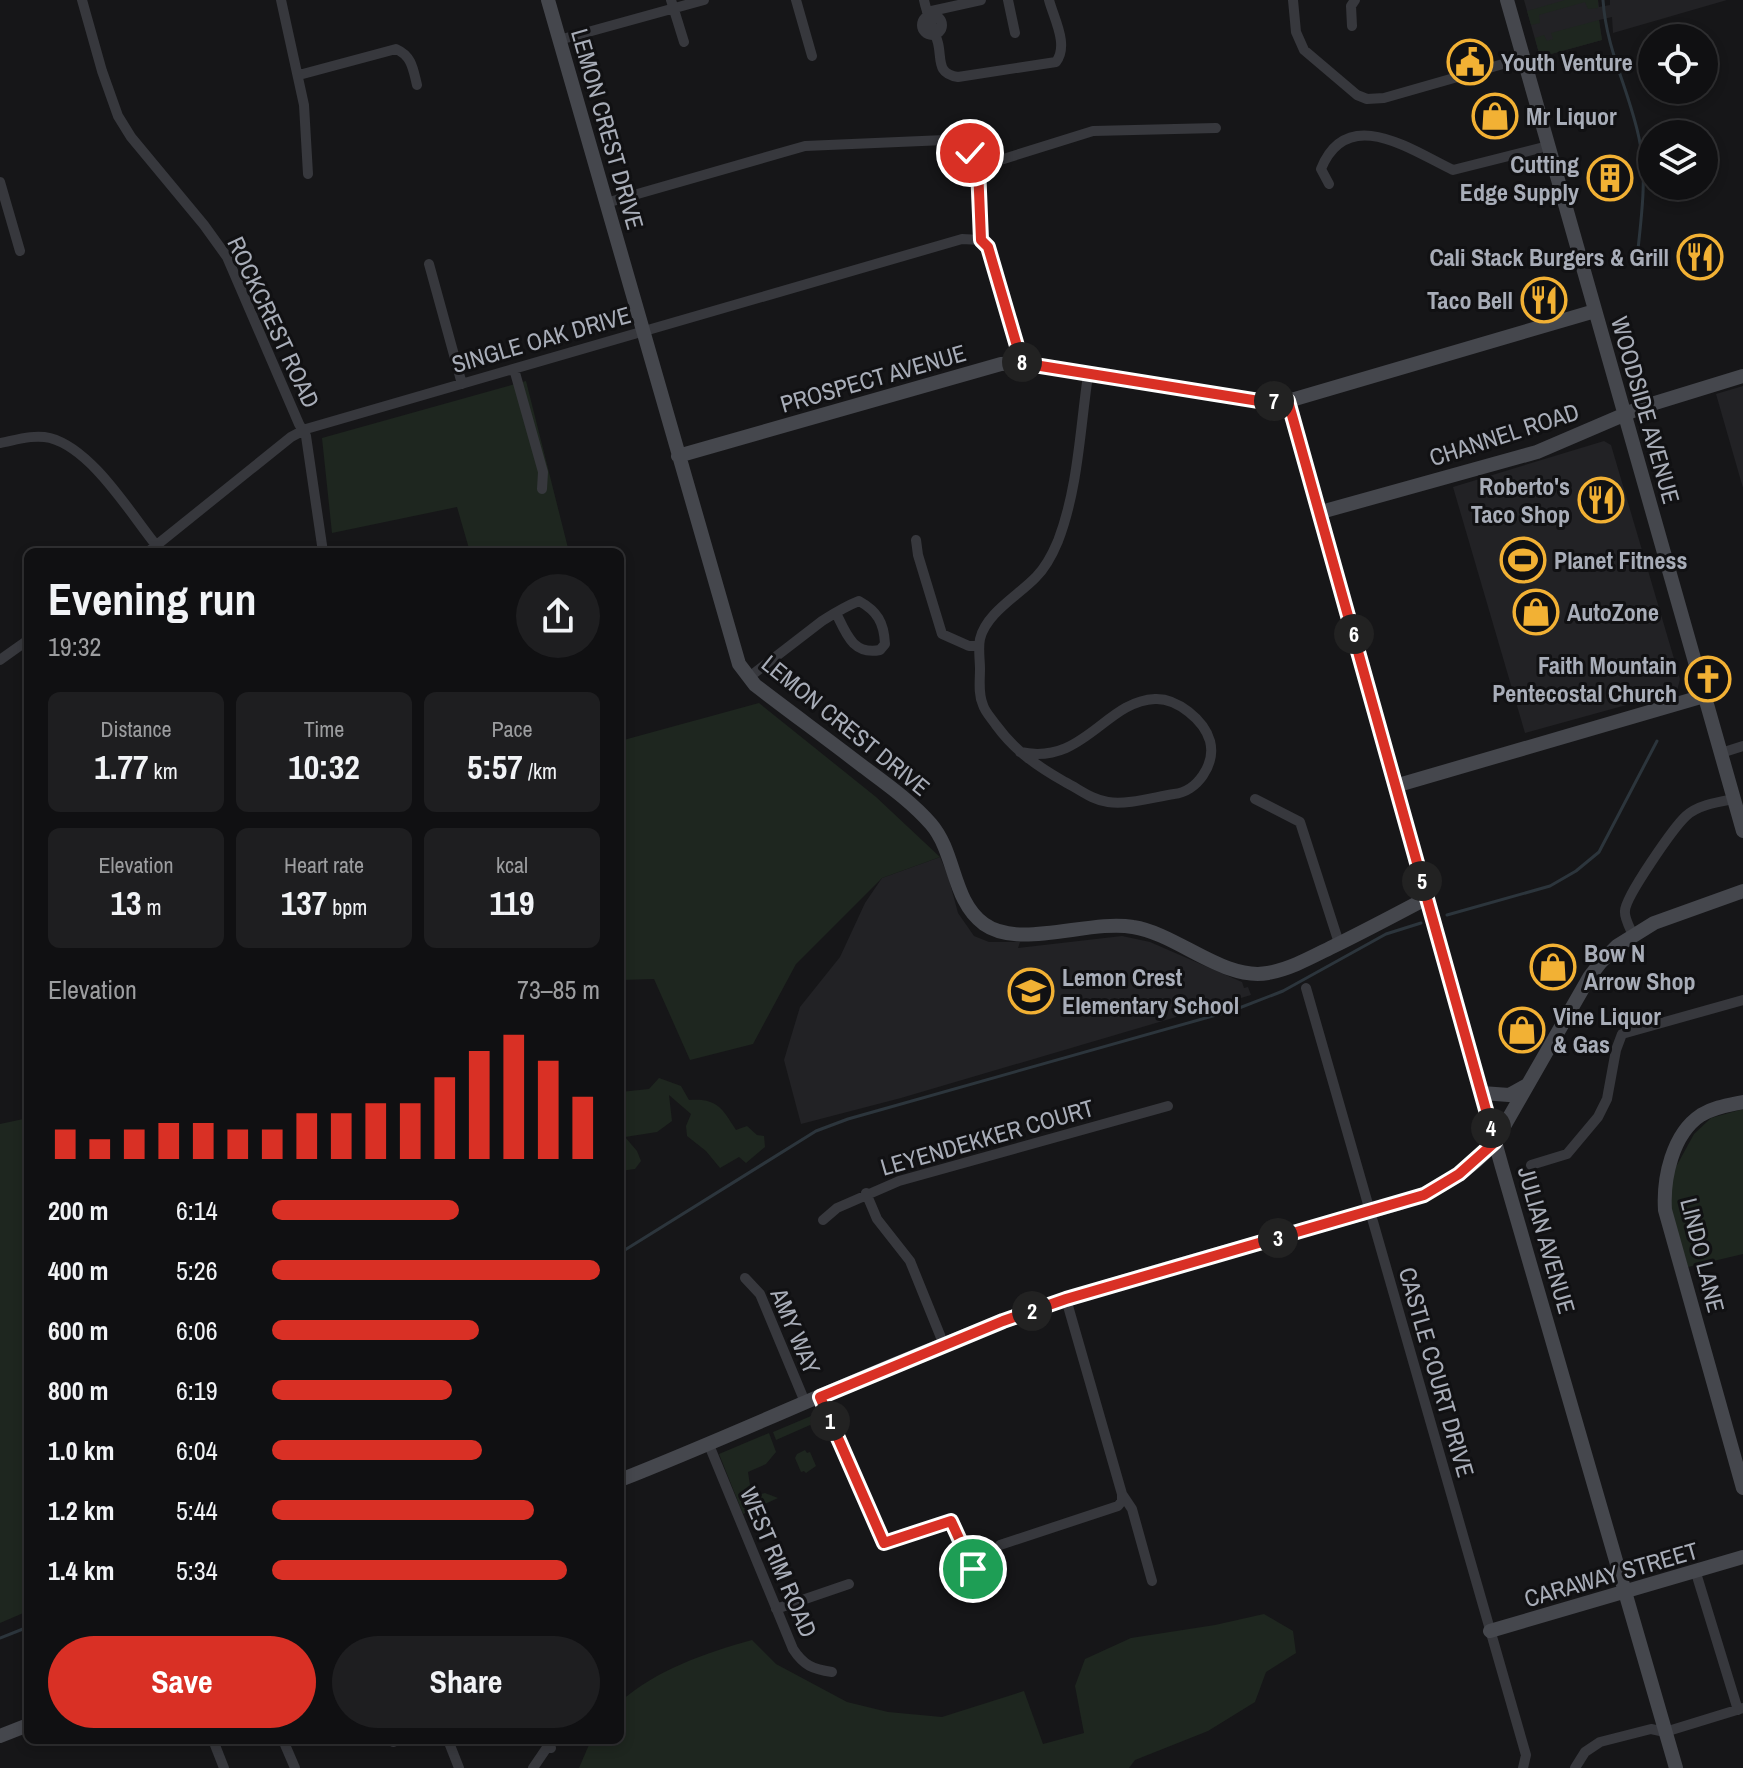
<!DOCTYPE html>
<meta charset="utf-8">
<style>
:root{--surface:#101012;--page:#1e1e20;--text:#f1f3f6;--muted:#9c9d9f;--line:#303032;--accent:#d93025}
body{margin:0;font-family:"Archivo Narrow",sans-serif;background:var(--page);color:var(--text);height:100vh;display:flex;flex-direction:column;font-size:30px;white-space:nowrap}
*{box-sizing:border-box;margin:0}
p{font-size:26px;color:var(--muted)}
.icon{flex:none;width:44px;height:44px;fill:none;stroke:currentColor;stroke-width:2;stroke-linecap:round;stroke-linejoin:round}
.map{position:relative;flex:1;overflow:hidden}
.side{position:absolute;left:24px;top:548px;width:600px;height:1196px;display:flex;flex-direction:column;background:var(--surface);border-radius:12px;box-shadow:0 4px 12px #0003,0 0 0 2px var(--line)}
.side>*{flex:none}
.fabs{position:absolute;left:1638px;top:24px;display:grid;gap:16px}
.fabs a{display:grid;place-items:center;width:80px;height:80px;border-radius:50%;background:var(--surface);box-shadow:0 4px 12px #0003,0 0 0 2px var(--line);font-size:40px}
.pin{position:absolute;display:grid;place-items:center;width:68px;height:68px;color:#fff;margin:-34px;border:4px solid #fff;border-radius:50%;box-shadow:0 2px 8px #0007}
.km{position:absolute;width:40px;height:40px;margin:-20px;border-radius:50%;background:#222;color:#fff;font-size:22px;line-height:40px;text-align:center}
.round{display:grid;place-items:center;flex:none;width:84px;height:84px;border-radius:42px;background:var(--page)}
.headline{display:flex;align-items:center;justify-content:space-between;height:136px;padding:0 24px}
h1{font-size:44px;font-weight:800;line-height:60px}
.figures{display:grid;grid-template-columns:repeat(3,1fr);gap:12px;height:136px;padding:8px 24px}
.figures div{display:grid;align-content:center;border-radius:12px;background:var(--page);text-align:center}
.figures b{font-size:34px;font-weight:800}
.figures small{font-size:22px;font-weight:400}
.figures p{font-size:22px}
.chart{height:224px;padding:16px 24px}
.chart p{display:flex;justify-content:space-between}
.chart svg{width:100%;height:144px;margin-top:8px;stroke:var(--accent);stroke-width:6}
.cta{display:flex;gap:16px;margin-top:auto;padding:16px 24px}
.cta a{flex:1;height:92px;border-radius:48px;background:var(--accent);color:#fff;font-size:32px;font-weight:800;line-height:92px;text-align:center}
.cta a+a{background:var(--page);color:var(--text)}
ul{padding:0 24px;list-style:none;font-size:26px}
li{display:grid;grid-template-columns:128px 96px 1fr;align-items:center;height:60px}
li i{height:20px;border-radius:10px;background:var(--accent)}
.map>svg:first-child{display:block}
.built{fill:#222225}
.green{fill:#1e261f}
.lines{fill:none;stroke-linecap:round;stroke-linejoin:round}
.stream{stroke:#2c353c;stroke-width:3}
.street{stroke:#37383d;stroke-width:10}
.secondary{stroke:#45474d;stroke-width:14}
.route-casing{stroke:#fff;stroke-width:16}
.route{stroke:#d93025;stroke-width:10}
.labels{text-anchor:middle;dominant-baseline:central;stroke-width:6;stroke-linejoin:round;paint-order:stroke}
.poi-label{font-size:24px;font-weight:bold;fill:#a8adb8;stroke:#111113;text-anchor:start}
.street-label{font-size:24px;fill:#a8adb8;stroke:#111113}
</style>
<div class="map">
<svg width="1743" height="1768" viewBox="0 0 1743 1768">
<rect width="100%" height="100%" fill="#161618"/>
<path class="built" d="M 1524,0 L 1598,0 L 1599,7 L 1610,5 L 1610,0 L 1727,0 L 1613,33 L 1612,17 L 1599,20 L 1602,40 L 1540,57 Z
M 1743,386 L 1743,488 L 1716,394 Z
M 1604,441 L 1611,445 L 1680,679 L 1677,691 L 1525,733 L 1453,487 Z
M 940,857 L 948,876 L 958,913 L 974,936 L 989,942 L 1020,942 L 1018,948 L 1122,936 L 1150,942 L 1242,982 L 1244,988 L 1248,987 L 1251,995 L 901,1098 L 801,1124 L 784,1060 L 800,1007 L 840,957 L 865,903 L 882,878 Z"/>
<path class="green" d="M 1565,0 L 1598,0 L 1598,8 L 1588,9 L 1585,2 L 1539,15 L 1540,23 L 1531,25 L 1527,11 Z
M 1599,20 L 1602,40 L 1540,57 L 1535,38 L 1544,35 L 1547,41 L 1553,39 L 1551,33 Z
M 526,381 L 569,552 L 470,552 L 457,507 L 332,533 L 322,438 Z
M 759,703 L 876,797 L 940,857 L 882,878 L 796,964 L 753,1044 L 690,1060 L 654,979 L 620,980 L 620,741 Z
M 659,1078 L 681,1086 L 689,1100 C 717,1098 722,1108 736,1130 L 747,1126 L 757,1135 L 764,1136 L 765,1147 L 746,1163 L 739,1157 L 720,1168 L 706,1151 L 687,1136 L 686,1126 L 691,1114 L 669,1095 L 672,1121 L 657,1132 L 625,1137 L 637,1151 L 641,1161 L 635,1169 L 620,1171 L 620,1092 L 649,1089 Z
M 1743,1109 L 1743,1254 L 1688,1267 L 1671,1213 L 1671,1176 L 1694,1134 L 1711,1118 Z
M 28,1118 L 28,1611 L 0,1623 L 0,1124 Z
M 823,1411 L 826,1418 L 776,1440 L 773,1432 Z
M 769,1433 L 776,1452 L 766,1464 L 748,1472 L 750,1485 L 756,1495 L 765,1493 L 778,1498 L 743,1514 L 719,1454 Z
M 805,1450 L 807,1453 L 810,1452 L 816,1466 L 806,1473 L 804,1471 L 801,1472 L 795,1458 L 797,1454 Z
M 1264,1614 L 1293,1631 L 1296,1653 L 1266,1672 L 1255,1702 L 1208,1731 L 1135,1760 L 1129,1768 L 579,1768 L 591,1740 L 620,1740 L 620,1702 C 656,1670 705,1653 752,1640 L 776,1664 L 847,1702 L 888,1712 L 942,1717 L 1024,1691 L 1043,1744 L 1084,1733 L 1075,1686 L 1085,1659 L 1131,1638 L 1215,1625 Z"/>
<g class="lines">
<path class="stream" d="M 1603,0 C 1606,49 1629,90 1639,138 C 1647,174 1642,212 1638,249
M 1447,915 L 1550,886 L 1576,871 L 1599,852 L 1657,741
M 620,1253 L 816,1131 L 848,1119 L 1234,1010 L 1283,991 L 1386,934 L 1421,923
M 0,1638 L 28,1627"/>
<path class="street" d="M 82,0 L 102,71 L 118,116 L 131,137 L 204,225 L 227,257 L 299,424 L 306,436 L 323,552
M 281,0 L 304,105 L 308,174
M 671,0 L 684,42
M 796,0 L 812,56
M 924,0 C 927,15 934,29 938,43 C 942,59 936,74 958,77 L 1056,62 C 1069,45 1054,19 1049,0
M 1008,0 L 1015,33
M 1293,0 L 1296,32 L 1304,50 L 1357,95 L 1367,99 L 1384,98 L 1524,58
M 927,12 L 981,0
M922 25a10 10 0 1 1 20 0a10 10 0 1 1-20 0Z
M 1352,26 L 1351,6 L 1355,0
M 559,40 L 704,0
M 299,75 L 396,49 C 412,56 413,69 417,85
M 978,167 L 1093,131 L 1216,128
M 0,182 L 20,251
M 1329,184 L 1321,169 C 1347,104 1411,150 1453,170 L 1548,146
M 606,203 L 805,146 L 945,140 C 990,149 980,205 981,240
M 981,240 L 988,247 L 1022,363
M 429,264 L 462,384
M 514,369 L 543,472 L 542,489
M 0,443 C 16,440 34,434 50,438 C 92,449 130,513 156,545
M 916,540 L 918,555 L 942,634 L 969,646 L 979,646
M 148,552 L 291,437 L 306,429 L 962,239 L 981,240
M 0,660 L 28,640
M 748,678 L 822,621 C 833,614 846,606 859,601 C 877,611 884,622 885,644 L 880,650 C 854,655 847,636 837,615
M 1020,752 C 1084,766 1105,701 1155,699 C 1177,698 1204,720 1210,741 C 1216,764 1197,792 1174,794 C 1154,797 1128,805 1108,802 C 1092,800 1079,789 1065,782 C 1037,766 1015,751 996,725 C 992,719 985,712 983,705 C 978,694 980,680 980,669 C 980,660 978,648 980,639 C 986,613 1019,595 1036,577 C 1046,567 1053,553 1058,541 C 1078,489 1080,430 1088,375
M 1721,753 L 1743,746
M 1255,799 L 1300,822 L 1339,943
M 1633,935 C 1630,928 1624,918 1625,911 C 1625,897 1674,827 1686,816 C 1698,805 1718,802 1734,799
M 1306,988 L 1526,1755 L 1523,1768
M 1531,1165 L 1567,1154 L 1598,1117 L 1607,1099 L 1616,1050 L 1622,1034 L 1743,1000
M 866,1193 L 877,1219 L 910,1261 L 944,1345
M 823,1220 L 837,1208 L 899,1181 L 1168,1106
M 745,1278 L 760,1294 L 805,1402
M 820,1397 L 884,1543 L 951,1521 L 973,1569
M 709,1445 L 793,1649 C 804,1666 813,1669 832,1672
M 1122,1494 L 1132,1509 L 1152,1581
M 1000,1545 L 1118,1506 L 1122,1501 L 1122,1494 L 1066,1299
M 1696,1573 L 1738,1710
M 776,1609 L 849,1584
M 213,1740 L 224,1768
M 283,1740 L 295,1768
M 448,1740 L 459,1768
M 393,1742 L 398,1740
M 533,1768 L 548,1746 L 551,1748
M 1575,1768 L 1585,1752 L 1600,1742 L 1651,1729 L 1665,1732 L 1743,1708"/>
<path class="secondary" d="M 548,0 L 739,664 L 755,685 C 790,712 826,738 861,765 C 885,783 911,801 931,824 C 956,853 952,901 984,924 C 1020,950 1090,919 1133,927 C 1178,934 1223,981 1268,973 C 1290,969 1310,958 1330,948 C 1363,932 1395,915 1427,898
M 1507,0 L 1743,831
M 1288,401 L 1502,1167 L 1676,1768
M 678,456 L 1001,364 L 1022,363 L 1259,401 L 1288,401 L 1595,311
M 1321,512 L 1537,452 L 1642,407 L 1743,376
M 1395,786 L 1704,696
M 1482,1093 L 1509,1095 L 1527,1085
M 1743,1102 C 1729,1105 1714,1107 1701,1115 C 1672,1134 1663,1179 1665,1210 L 1743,1488
M 620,1480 C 750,1429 876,1368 1007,1320 C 1134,1274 1267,1241 1397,1204 C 1435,1192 1469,1173 1495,1142 L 1590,976 L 1601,962 L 1617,946 L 1654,923 L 1743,891
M 1490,1631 L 1743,1557
M 0,1736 L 28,1725"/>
</g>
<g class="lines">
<g class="route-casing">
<path id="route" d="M 970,153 L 978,167 L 981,240 L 988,247 L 1022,363 L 1259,401 L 1288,401 L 1495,1142 L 1459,1174 L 1424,1195 L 1066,1299 L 1003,1321 L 820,1397 L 884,1543 L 951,1521 L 973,1569"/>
</g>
<use href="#route" class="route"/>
</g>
<defs>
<g id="civic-ring" transform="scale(2.3)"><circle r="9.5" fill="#111113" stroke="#f2b134" stroke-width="1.5"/><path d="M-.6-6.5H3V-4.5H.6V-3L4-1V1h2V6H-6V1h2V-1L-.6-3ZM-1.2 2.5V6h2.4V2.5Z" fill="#f2b134"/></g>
<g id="shop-ring" transform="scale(2.3)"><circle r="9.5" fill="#111113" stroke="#f2b134" stroke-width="1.5"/><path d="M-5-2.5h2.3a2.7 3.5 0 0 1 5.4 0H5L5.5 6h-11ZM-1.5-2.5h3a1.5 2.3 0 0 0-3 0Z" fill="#f2b134"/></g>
<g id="building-ring" transform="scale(2.3)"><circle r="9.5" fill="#111113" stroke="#f2b134" stroke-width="1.5"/><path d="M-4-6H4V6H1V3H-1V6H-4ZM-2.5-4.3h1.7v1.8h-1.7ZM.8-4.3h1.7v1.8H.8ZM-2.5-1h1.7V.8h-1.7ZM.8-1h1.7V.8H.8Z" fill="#f2b134"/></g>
<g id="restaurant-ring" transform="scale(2.3)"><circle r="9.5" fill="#111113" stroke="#f2b134" stroke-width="1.5"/><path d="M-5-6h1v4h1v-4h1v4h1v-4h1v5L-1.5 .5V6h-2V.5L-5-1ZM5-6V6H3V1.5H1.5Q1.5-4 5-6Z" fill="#f2b134"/></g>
<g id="stadium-ring" transform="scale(2.3)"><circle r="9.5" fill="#111113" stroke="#f2b134" stroke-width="1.5"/><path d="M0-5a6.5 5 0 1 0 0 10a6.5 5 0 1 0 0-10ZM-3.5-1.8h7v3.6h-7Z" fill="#f2b134"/></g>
<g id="church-ring" transform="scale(2.3)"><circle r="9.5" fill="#111113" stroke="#f2b134" stroke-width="1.5"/><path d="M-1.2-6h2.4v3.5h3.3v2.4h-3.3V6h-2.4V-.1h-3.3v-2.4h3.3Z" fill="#f2b134"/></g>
<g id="school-ring" transform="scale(2.3)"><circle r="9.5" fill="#111113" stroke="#f2b134" stroke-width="1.5"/><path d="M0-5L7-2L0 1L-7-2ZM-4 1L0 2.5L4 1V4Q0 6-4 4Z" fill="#f2b134"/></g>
</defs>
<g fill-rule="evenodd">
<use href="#civic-ring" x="1470" y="62"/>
<use href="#shop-ring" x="1495" y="116"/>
<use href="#building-ring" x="1610" y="178"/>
<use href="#restaurant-ring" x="1700" y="257"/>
<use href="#restaurant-ring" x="1544" y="300"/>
<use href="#restaurant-ring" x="1601" y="500"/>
<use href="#stadium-ring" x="1523" y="560"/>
<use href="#shop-ring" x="1536" y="612"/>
<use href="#church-ring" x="1708" y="679"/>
<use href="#shop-ring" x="1553" y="967"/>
<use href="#school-ring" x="1031" y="991"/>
<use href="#shop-ring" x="1522" y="1030"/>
</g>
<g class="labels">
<g class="poi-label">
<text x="1501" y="62">Youth Venture</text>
<text x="1526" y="116">Mr Liquor</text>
<text x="1579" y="164" text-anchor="end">Cutting<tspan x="1579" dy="28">Edge Supply</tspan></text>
<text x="1669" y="257" text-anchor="end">Cali Stack Burgers &amp; Grill</text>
<text x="1513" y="300" text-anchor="end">Taco Bell</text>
<text x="1570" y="486" text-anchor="end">Roberto's<tspan x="1570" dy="28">Taco Shop</tspan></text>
<text x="1554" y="560">Planet Fitness</text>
<text x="1567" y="612">AutoZone</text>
<text x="1677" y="665" text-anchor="end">Faith Mountain<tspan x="1677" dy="28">Pentecostal Church</tspan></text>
<text x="1584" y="953">Bow N<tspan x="1584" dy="28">Arrow Shop</tspan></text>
<text x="1062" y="977">Lemon Crest<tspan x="1062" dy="28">Elementary School</tspan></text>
<text x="1553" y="1016">Vine Liquor<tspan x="1553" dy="28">&amp; Gas</tspan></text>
</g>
<g class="street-label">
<text transform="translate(608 129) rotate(74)">LEMON CREST DRIVE</text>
<text transform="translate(274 322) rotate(65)">ROCKCREST ROAD</text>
<text transform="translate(541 339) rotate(-16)">SINGLE OAK DRIVE</text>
<text transform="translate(873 378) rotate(-16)">PROSPECT AVENUE</text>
<text transform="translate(1646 410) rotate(74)">WOODSIDE AVENUE</text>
<text transform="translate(1504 434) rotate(-18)">CHANNEL ROAD</text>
<text transform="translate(846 725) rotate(39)">LEMON CREST DRIVE</text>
<text transform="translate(987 1137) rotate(-16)">LEYENDEKKER COURT</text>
<text transform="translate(1547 1240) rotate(74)">JULIAN AVENUE</text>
<text transform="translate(1703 1255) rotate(76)">LINDO LANE</text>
<text transform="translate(796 1331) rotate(67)">AMY WAY</text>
<text transform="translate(1437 1372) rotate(74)">CASTLE COURT DRIVE</text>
<text transform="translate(779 1562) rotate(67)">WEST RIM ROAD</text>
<text transform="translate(1611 1574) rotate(-16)">CARAWAY STREET</text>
</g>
</g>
</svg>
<div class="fabs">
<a><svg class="icon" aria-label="locate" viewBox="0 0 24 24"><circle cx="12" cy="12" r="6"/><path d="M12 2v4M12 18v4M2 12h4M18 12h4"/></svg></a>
<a><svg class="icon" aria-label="layers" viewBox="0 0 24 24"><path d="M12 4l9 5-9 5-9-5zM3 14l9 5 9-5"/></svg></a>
</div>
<div class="pin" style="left:973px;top:1569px;background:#1e9e55"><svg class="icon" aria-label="arrive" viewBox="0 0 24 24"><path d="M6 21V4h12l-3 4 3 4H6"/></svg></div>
<div class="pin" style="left:970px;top:153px;background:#d93025"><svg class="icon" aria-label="check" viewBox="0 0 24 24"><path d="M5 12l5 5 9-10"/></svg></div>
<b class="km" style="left:830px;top:1421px">1</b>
<b class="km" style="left:1032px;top:1311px">2</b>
<b class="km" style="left:1278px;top:1238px">3</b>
<b class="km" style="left:1491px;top:1128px">4</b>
<b class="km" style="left:1422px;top:881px">5</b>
<b class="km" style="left:1354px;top:634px">6</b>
<b class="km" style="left:1274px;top:401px">7</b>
<b class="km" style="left:1022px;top:362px">8</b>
<section class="side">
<div class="headline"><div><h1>Evening run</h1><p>19:32</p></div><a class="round"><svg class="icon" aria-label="share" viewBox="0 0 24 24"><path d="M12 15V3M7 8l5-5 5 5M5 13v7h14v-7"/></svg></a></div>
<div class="figures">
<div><p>Distance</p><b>1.77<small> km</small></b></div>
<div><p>Time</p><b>10:32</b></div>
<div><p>Pace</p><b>5:57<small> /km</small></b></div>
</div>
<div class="figures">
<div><p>Elevation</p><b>13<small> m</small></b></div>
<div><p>Heart rate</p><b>137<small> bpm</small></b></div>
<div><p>kcal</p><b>119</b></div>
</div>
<div class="chart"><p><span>Elevation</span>73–85 m</p>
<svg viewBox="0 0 160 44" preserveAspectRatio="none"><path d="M5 44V35M15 44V38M25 44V35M35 44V33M45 44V33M55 44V35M65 44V35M75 44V30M85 44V30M95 44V27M105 44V27M115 44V19M125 44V11M135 44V6M145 44V14M155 44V25"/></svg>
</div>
<ul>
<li><b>200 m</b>6:14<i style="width:57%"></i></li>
<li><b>400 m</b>5:26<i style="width:100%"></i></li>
<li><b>600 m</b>6:06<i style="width:63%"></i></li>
<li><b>800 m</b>6:19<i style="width:55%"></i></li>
<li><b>1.0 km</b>6:04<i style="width:64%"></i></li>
<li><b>1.2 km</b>5:44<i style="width:80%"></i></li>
<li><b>1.4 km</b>5:34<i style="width:90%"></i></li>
</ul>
<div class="cta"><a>Save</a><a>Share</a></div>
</section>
</div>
